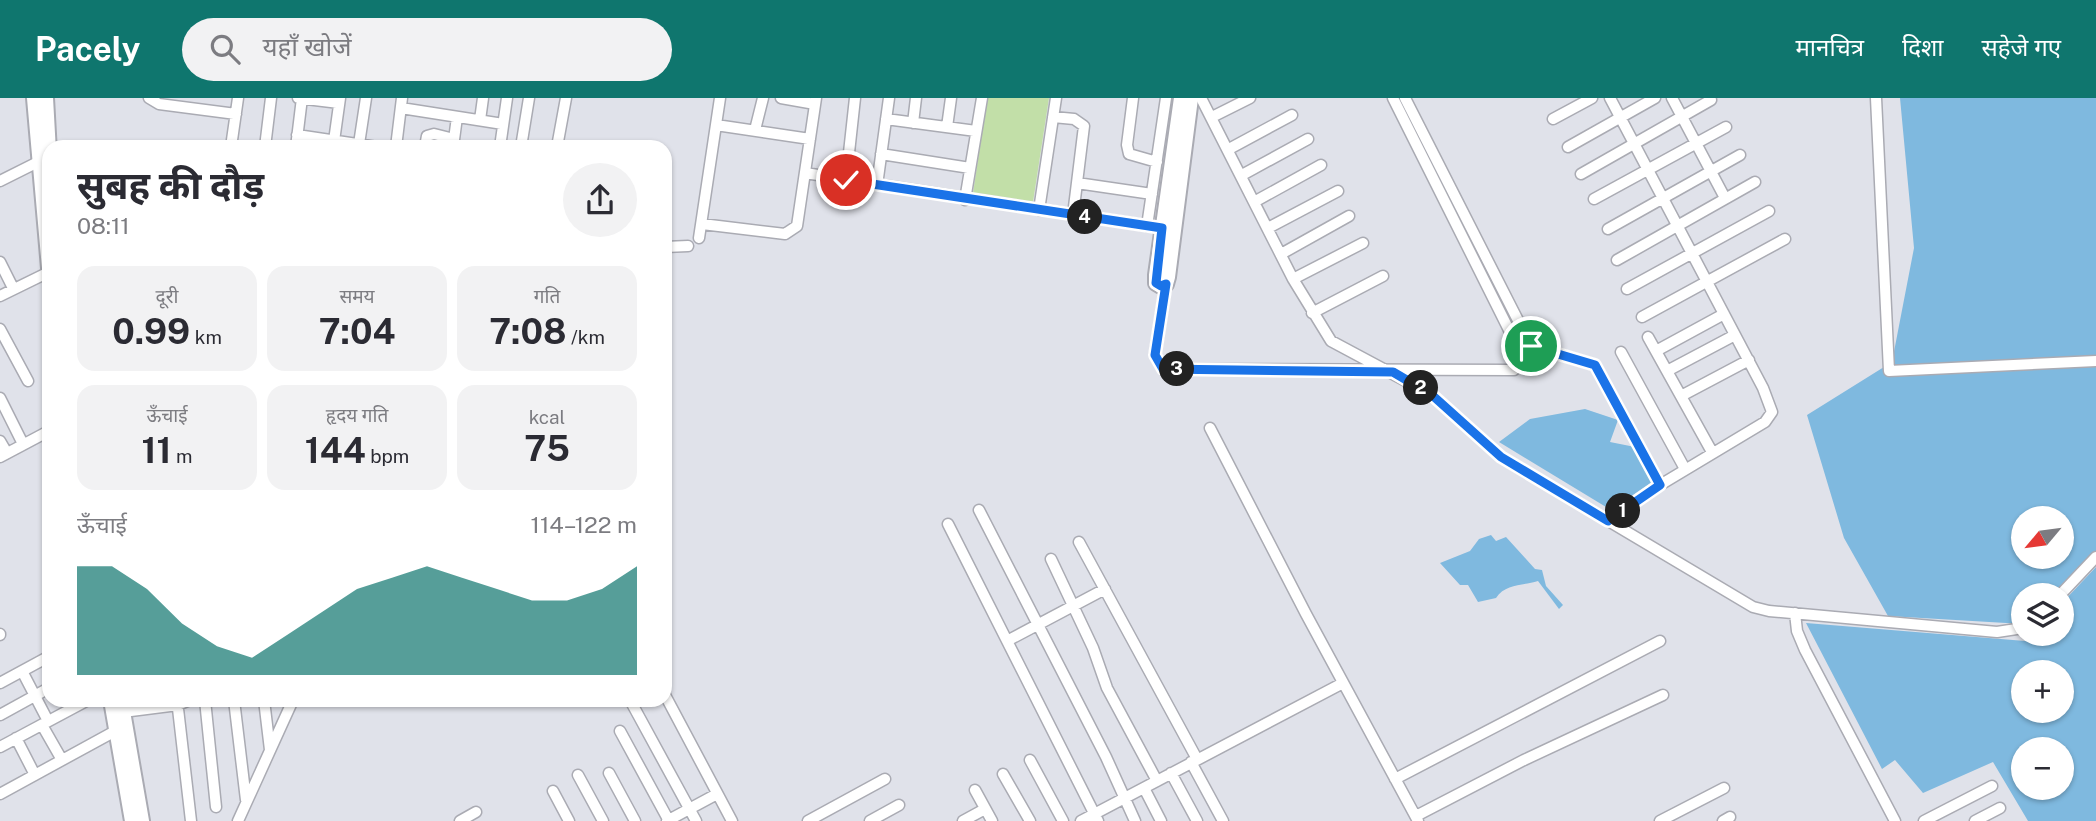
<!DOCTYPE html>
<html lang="hi">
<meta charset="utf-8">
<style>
:root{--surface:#fff;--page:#f2f2f3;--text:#2b2b33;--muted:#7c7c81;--accent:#0f766e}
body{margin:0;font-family:"Public Sans","Noto Sans Devanagari",sans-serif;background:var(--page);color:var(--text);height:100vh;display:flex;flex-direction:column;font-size:26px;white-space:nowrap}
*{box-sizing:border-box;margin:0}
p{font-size:23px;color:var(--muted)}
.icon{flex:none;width:38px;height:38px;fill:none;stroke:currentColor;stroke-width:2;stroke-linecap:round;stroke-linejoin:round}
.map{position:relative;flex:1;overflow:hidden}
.panel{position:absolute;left:42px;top:42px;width:630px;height:567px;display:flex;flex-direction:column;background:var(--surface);border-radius:21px;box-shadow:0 2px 5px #0004}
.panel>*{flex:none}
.needle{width:46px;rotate:241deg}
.tools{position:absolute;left:2011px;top:408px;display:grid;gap:14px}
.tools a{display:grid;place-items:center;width:63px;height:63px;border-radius:50%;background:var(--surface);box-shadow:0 2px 5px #0004;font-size:35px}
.pin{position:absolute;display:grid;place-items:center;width:60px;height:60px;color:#fff;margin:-30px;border:4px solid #fff;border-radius:50%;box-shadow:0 2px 7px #0007}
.km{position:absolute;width:35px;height:35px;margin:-18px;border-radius:50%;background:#222;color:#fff;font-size:19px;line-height:35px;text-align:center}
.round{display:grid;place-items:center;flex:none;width:74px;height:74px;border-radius:37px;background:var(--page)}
.overview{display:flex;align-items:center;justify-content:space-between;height:119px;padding:0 35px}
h1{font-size:38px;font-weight:700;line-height:52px}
.figures{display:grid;grid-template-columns:repeat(3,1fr);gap:10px;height:119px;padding:7px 35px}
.figures div{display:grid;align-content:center;border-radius:18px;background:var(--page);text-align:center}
.figures b{font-size:35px;font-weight:700}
.figures small{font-size:19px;font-weight:400}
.figures p{font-size:19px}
.chart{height:196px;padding:14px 35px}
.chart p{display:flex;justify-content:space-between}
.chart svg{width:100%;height:126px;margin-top:7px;fill:var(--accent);opacity:.7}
header{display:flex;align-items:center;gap:42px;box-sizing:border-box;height:98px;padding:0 35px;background:var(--accent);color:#fff}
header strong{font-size:33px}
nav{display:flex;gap:38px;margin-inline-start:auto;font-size:24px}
.search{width:490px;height:63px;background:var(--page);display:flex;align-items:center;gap:18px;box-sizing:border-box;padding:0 24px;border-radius:38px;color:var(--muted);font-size:26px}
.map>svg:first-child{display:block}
.green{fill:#c2dfa8}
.water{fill:#7fb9df;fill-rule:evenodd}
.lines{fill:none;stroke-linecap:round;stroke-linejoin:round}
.street-casing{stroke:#aaabb3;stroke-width:13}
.secondary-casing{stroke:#aaabb3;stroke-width:18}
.street{stroke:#fff;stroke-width:10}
.secondary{stroke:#fff;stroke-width:14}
.route-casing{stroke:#fff;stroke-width:14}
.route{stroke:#1a73e8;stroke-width:9}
</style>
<header>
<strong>Pacely</strong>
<div class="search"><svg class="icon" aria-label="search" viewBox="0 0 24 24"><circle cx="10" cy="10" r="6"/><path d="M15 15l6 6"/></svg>यहाँ खोजें</div>
<nav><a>मानचित्र</a><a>दिशा</a><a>सहेजे गए</a></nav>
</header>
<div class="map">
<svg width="2096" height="723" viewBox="0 0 2096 723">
<rect width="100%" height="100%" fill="#e0e2ea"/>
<path class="green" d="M 987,0 L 1049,0 L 1033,104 L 973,95 Z"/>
<path class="water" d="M 1900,0 L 2096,0 L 2096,457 L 2058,497 L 2023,497 L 2023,526 L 1888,518 L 1844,440 L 1807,317 L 1892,264 L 1914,150 ZM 2023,420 L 2062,420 L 2062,458 L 2023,458 Z
M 1585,311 L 1618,322 L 1610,344 L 1635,349 L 1652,384 L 1611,412 L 1499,344 L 1530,321 Z
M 1491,437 L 1496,443 L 1506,439 L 1535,471 L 1542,472 L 1546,488 L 1563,507 L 1559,511 L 1538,483 C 1523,488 1506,485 1496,500 L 1478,504 L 1468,487 L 1460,487 L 1440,465 L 1470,453 L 1479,441 Z
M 2096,469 L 2096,723 L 2028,723 L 1993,664 L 1923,695 L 1895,662 L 1882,671 L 1806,525 L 2025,543 L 2033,536 L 2062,536 L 2062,505 ZM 2023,574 L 2062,574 L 2062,612 L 2023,612 ZM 2023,651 L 2062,651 L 2062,690 L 2023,690 Z"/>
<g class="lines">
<g class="street-casing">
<path id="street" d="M 149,0 L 159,6 L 236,16
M 298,0 L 339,5
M 781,0 L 815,6
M 1133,0 L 1127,47 L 1129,56 L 1157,64
M 1201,0 L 1293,181 L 1331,243 L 1432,297 L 1501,359 L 1753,509 L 1769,513 L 1997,534 L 2023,530
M 1405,0 L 1531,248 L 1595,267 L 1660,387
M 1672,0 L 1725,100
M 1876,0 L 1889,273 L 2096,263
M 401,10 L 503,26
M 1053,19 L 1074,21 L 1084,28 L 1073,117
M 1212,19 L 1250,0
M 886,21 L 976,33
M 1553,21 L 1592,0
M 480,22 L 483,0
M 913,25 L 916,0
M 716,27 L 810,41
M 947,29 L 951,0
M 755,32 L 763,0
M 297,37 L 377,49
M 334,43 L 340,0
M 359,46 L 366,0
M 231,49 L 238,0
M 265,49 L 271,0
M 296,49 L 302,0
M 396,49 L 402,0
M 425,49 L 427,38 L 434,36 L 454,41
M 453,49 L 457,19
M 500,49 L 507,0
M 521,49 L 529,0
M 557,49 L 566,0
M 1568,49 L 1655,0
M 1229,51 L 1292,17
M 881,56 L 970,70
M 805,75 L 1162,130
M 1581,76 L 1711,2
M 1242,77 L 1308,41
M 846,82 L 855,0
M 0,83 L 38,64 L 49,64
M 1077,85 L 1152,96
M 877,87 L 889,0
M 1594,101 L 1726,29
M 965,102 L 982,0
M 1254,104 L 1321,67
M 1039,112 L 1056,0
M 702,126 L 785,136 L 797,128 L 816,0
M 1147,128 L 1166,0
M 1268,130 L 1338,93
M 1608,131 L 1740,57
M 699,140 L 720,0
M 665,149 L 688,148
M 1281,156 L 1349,118
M 1617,162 L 1755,84
M 0,164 L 13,190
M 1293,181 L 1363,145
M 1166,186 L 1155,257 L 1163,271 L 1514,272 L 1520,254 L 1393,0
M 1627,191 L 1769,113
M 0,198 L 49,174
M 1312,215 L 1383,178
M 1642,219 L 1785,141
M 0,231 L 28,283
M 1648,239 L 1712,354
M 1656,253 L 1724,216
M 1621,254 L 1685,371
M 1667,273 L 1735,237
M 1681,298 L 1749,262
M 0,300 L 23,346
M 1210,330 L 1306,516 L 1418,723
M 0,343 L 7,355
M 0,359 L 49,333
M 979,412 L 1106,659 L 1135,723
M 1608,423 L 1660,387 L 1765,324 L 1772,314 L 1763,290 L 1610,0
M 948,426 L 1098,723
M 1079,444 L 1197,661
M 1051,461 L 1093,550 L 1107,590 L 1157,683
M 2060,497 L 2096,459
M 1795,515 L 1797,533 L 1805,552 L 1895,723
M 0,536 L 0,537
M 1007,543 L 1105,491
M 22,573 L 48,623
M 0,585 L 48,559
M 665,597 L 732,723
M 177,602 L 191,723
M 205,602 L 216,709
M 234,602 L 246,702
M 264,602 L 270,652
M 630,602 L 696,723
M 123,614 L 178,607 L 190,602
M 0,617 L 49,590
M 42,627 L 62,662
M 620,633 L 669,723
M 16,640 L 35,677
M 0,649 L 88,602
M 1030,662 L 1063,723
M 1191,664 L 1223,723
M 609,675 L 635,723
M 1171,675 L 1197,723
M 1003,676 L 1030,723
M 578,677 L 603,723
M 1395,681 L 1660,543
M 1144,690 L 1161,723
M 975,692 L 992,723
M 553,693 L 569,723
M 0,696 L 119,631
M 1416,718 L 1524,662 L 1663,597
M 238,723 L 293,602
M 460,723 L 476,714
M 667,723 L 717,696
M 808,723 L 885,681
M 870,723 L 899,707
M 963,723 L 985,711
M 1081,723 L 1343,585
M 1660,723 L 1724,690
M 1723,723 L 1730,719
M 1924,723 L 1992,688
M 1975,723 L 2000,710"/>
</g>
<g class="secondary-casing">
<path id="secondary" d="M 34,0 L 49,170
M 46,0 L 49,54
M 1181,0 L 1156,177 L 1156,185 L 1161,188 L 1166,186 L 1168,179 L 1191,0
M 111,602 L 132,723
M 121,602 L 142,723"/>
</g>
<use href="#street" class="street"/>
<use href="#secondary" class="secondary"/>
</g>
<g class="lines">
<g class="route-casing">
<path id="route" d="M 846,82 L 1162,130 L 1156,185 L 1161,188 L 1166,186 L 1155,257 L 1163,271 L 1393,274 L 1432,297 L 1501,359 L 1608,423 L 1660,387 L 1595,267 L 1531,248"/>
</g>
<use href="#route" class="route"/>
</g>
</svg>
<div class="tools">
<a><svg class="needle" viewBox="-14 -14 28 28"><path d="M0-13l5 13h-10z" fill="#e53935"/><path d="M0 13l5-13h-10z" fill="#7c7c81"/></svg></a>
<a><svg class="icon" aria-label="layers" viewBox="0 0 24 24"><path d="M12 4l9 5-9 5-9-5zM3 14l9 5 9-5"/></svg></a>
<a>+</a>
<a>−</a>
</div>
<div class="pin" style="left:1531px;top:248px;background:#1e9e55"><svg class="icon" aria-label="arrive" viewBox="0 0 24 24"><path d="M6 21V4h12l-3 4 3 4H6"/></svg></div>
<div class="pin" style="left:846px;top:82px;background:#d93025"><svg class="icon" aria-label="check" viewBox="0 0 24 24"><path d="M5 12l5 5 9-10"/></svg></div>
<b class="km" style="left:1623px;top:413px">1</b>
<b class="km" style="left:1421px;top:290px">2</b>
<b class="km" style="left:1177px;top:271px">3</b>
<b class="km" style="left:1085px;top:119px">4</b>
<section class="panel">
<div class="overview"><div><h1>सुबह की दौड़</h1><p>08:11</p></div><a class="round"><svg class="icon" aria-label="share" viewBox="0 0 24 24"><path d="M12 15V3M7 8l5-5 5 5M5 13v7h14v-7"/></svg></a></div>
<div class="figures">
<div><p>दूरी</p><b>0.99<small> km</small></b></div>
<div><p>समय</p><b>7:04</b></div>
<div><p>गति</p><b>7:08<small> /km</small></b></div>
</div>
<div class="figures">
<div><p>ऊँचाई</p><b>11<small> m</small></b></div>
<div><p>हृदय गति</p><b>144<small> bpm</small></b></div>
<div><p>kcal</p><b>75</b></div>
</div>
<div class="chart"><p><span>ऊँचाई</span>114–122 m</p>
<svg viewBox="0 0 160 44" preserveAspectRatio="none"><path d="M0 44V6L10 6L20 14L30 26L40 34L50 38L60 30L70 22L80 14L90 10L100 6L110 10L120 14L130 18L140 18L150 14L160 6V44z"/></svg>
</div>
</section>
</div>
